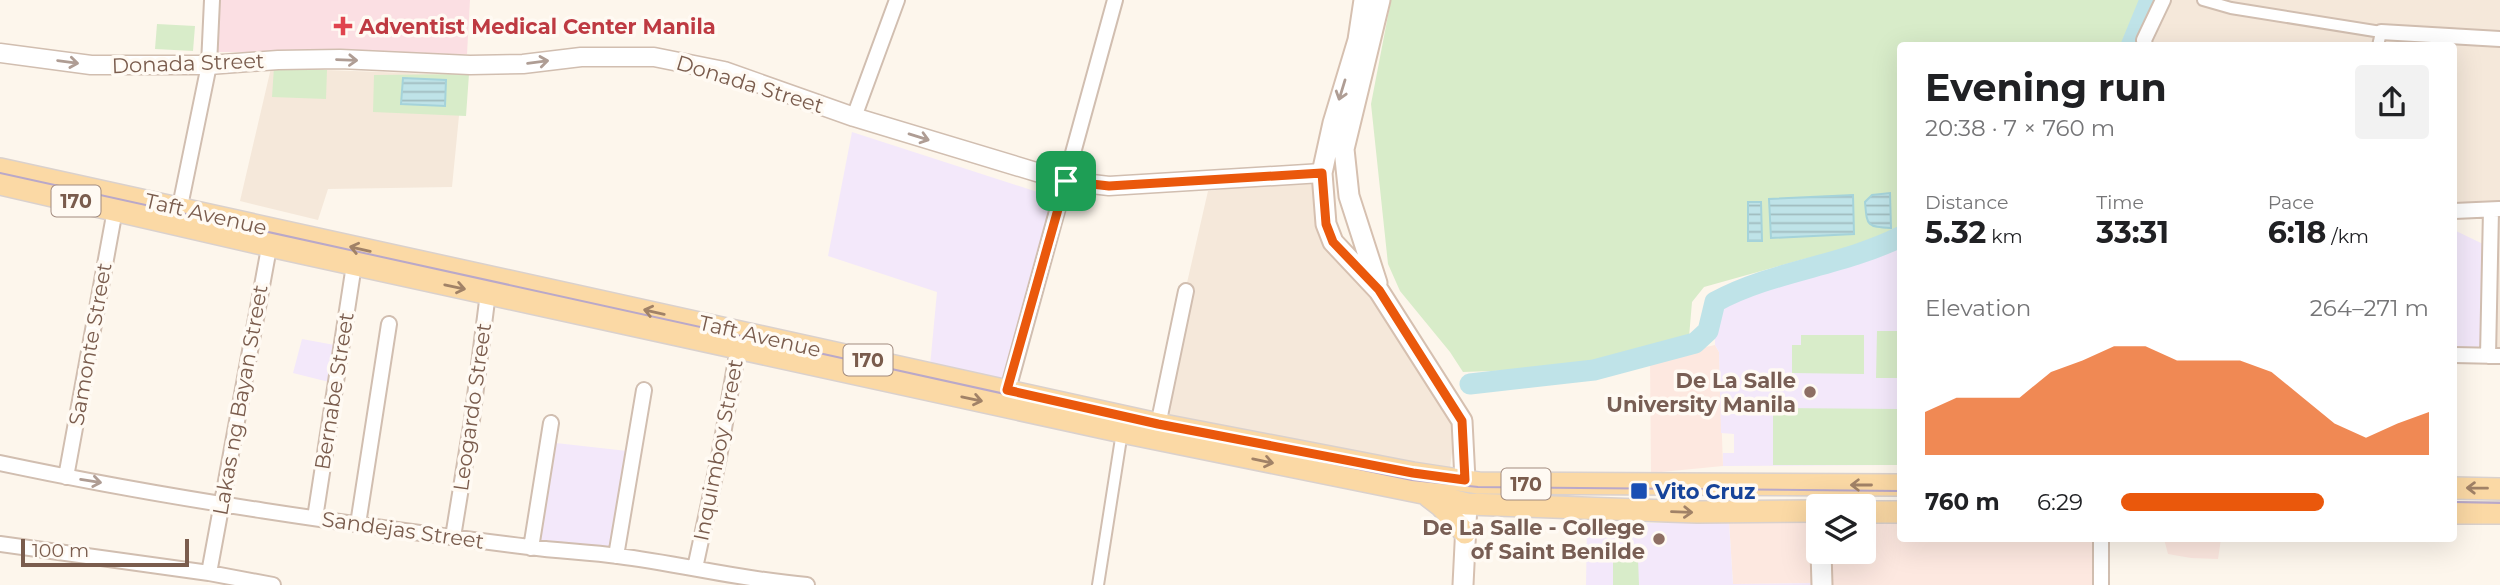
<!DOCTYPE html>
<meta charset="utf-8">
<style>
:root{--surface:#fff;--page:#f2f2f2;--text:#202124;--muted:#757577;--accent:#ea580c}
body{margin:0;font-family:Montserrat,sans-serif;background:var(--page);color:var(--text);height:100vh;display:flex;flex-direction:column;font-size:26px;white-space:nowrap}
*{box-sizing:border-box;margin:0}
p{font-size:23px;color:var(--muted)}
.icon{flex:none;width:38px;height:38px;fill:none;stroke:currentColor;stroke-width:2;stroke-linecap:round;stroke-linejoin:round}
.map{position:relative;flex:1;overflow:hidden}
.drawer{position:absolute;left:1897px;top:42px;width:560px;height:500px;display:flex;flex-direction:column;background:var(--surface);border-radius:7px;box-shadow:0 7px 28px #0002}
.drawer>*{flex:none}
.fabs{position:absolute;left:1806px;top:494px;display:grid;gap:14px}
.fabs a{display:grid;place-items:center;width:70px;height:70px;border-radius:7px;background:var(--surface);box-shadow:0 7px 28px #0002;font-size:35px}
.scale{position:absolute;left:21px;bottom:18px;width:168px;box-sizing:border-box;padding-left:7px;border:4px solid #7a5c4d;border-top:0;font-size:19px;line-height:24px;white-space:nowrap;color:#7a5c4d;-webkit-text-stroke:5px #fffaf3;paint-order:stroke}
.pin{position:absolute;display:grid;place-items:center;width:60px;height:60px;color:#fff;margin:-30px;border-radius:14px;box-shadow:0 4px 10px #0006}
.round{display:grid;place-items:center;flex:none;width:74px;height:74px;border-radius:7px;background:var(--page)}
.summary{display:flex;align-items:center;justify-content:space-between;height:119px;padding:0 28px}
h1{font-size:38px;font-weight:700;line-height:52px}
.stats{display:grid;grid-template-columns:repeat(3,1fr);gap:10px;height:119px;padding:7px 28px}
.stats div{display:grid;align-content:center}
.stats b{font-size:30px;font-weight:700}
.stats small{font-size:19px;font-weight:400}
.stats p{font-size:19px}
.chart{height:196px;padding:14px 28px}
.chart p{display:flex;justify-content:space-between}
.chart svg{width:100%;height:126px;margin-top:7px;fill:var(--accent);opacity:.7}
ul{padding:0 28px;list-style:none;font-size:23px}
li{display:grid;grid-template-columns:112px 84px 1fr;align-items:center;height:52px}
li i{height:18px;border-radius:9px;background:var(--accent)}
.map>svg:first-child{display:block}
.residential{fill:#f5e8da}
.commercial{fill:#fde8e0}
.education{fill:#f3e8fa}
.medical{fill:#fbdfe3}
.green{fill:#d8ecc9}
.water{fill:url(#water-rules);stroke:#a5d3da;stroke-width:2}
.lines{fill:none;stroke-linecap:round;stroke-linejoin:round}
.stream{stroke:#a5d3da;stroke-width:3.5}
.river{stroke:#bfe3e8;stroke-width:21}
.pedestrian-casing{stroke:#d1beb0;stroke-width:14}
.minor-casing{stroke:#d1beb0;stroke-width:18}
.tertiary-casing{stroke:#d1beb0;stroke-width:21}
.secondary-casing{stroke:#d6c0b0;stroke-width:23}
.primary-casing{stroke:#dad1cd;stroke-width:24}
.pedestrian{stroke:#fff;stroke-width:10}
.minor{stroke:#fff;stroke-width:14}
.tertiary{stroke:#fff;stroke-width:18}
.secondary{stroke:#fff;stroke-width:19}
.primary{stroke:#fbd9a5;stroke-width:21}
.tram{stroke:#b9a8c9;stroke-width:2}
.oneway{stroke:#af9d94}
.oneway2{stroke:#a18267}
.route-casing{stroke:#fff;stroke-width:14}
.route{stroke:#ea580c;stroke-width:9}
.health-dot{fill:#e0444e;stroke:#fffaf3;stroke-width:2.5}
.education-dot{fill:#8d6e63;stroke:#fffaf3;stroke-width:2.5}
.transit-dot{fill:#1a4fb4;stroke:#fffaf3;stroke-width:2.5}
.labels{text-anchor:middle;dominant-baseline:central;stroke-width:7;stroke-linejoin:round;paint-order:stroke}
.shield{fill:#fffaf3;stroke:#a28b7f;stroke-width:2}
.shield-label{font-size:19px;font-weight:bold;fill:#7a5c4d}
.health-label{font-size:21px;font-weight:bold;fill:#be3a42;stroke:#fffaf3;text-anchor:start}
.street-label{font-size:21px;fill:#7a5c4d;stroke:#fffaf3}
.education-label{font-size:21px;font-weight:bold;fill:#785e54;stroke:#fffaf3;text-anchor:end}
.transit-label{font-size:21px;font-weight:bold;fill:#164399;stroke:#fffaf3;text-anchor:start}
</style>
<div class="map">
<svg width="2500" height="585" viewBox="0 0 2500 585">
<defs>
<pattern id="water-rules" width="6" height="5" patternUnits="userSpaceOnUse" patternTransform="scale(1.75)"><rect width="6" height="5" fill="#bfe3e8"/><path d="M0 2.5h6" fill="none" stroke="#a0bbbe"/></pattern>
</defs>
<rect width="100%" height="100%" fill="#fdf6ec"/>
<path class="residential" d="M 2166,0 L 2500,0 L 2500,352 L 2492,352 L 2488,217 L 2454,217 L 2454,46 L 2149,46 Z
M 271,68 L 463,75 L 452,187 L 328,189 L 318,220 L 240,201 Z
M 1318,178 L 1325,225 L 1377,292 L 1441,401 L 1455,430 L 1450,468 L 1412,467 L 1162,417 L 1184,296 L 1208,191 Z"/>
<path class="commercial" d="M 1715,345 L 1719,352 L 1723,466 L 1651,473 L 1650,359 Z
M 1864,521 L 1900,521 L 1900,539 L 2097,539 L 2095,585 L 1832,585 L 1832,551 L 1864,551 Z
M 1729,522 L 1813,523 L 1814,583 L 1733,584 Z
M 2164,539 L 2221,539 L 2218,559 L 2191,558 L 2168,554 Z"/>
<path class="education" d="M 852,132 L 1056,198 L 1004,383 L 930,366 L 937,292 L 828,256 Z
M 2454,230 L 2483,244 L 2483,344 L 2454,360 Z
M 1900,239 L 1900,465 L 1723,466 L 1723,453 L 1734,453 L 1734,434 L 1721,433 L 1719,352 L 1715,345 L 1715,301 L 1732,290 L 1840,260 L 1840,251 L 1886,248 Z
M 302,339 L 340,346 L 333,383 L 293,373 Z
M 556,443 L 636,452 L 618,553 L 536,542 Z
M 1729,522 L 1733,584 L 1814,583 L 1814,585 L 1586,585 L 1587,524 Z"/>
<path class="medical" d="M 220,0 L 470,0 L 467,54 L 217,52 Z"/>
<path class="green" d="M 1391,0 L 2142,0 L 2123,45 L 1900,46 L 1900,228 L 1874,243 L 1804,259 L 1704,287 L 1692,302 L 1689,337 L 1628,355 L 1544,369 L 1463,372 L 1450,352 L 1400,291 L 1388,264 L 1371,104 Z
M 157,24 L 195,26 L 193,51 L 155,49 Z
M 274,67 L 327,70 L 326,99 L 272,97 Z
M 469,74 L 466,116 L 373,112 L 374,75 Z
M 1877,331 L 1900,331 L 1900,378 L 1876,378 Z
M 1801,335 L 1864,335 L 1864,374 L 1792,373 L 1792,345 L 1801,345 Z
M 1773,408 L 1900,409 L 1900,465 L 1773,465 Z
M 1638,558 L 1639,585 L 1613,585 L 1613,559 Z"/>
<path class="water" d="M 403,78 L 446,80 L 445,106 L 401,104 Z
M 1890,193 L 1891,228 C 1866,227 1867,225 1865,202 L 1872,195 Z
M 1853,195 L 1854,234 L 1771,238 L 1769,199 Z
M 1748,202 L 1761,202 L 1762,241 L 1748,241 Z"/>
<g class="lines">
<path class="stream" d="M 2131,45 L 2131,46"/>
<path class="river" d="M 2131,46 L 2150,0
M 1470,384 L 1594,370 L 1695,343 L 1708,331 L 1715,302 C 1771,271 1842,266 1900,237"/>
<g class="pedestrian-casing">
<path id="pedestrian" d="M 2203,0 L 2231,8 L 2381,32 L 2378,46
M 1098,585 L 1122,432"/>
</g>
<g class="minor-casing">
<path id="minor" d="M 2381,32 L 2500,39
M 2145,46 L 2144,40 L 2163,0
M 854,117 L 897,0
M 2454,211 L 2499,209
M 178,216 L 209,65 L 212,0
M 2454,355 L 2500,356
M 2488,356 L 2491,210
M 1006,397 L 1115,0
M 1157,430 L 1186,291
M 0,463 C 174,500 352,525 529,547 C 558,551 588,552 618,556 C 681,564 743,580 807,585
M 66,477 L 115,210
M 315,518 L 354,265
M 358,524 L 389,324
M 453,537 L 472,420 L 489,285
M 0,544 L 209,573 L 273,585
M 531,548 L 551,423
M 616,556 L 644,390
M 695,568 L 719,457 L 739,343
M 209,573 L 271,237
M 2101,585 L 2101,539"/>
</g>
<g class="tertiary-casing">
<path id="tertiary" d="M 0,53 L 91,65 L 209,65 L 278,60 L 340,59 L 470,65 L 523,64 L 581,57 L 654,57 L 724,71 L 854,117 L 1066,181 L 1109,186 L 1322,173"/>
</g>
<g class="secondary-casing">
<path id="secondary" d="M 1364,0 L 1358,40 L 1333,123 L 1322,173 L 1326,224 L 1333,242 L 1379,291 L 1462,421 L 1465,480
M 1377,283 L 1349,196 L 1344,149 L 1380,0
M 1821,551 L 1822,585
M 1463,585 L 1467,504"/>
</g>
<g class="primary-casing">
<path id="primary" d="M 0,169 L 1158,424 L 1413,473 L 1479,483 L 1900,485
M 0,184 L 279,248 L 1122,432 L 1423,493 L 1467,504 L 1697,512 L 1818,511
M 2454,488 L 2500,489
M 1428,496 L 1441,506 L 1465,533
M 1864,512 L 1900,512
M 2454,513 L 2500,513"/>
</g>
<use href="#pedestrian" class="pedestrian"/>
<use href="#minor" class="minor"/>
<use href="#tertiary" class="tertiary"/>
<use href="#secondary" class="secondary"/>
<use href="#primary" class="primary"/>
<path class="tram" d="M 0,173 L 1146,425 L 1412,480 L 1478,487 L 1900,491
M 2454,502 L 2500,503"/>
</g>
<defs><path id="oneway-shaft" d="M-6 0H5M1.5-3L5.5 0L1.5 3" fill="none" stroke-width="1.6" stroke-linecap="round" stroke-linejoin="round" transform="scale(1.75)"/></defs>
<g class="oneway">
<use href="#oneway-shaft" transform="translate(347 60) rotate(2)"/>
<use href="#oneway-shaft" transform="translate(68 62) rotate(8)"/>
<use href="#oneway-shaft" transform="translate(538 62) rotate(-7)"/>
<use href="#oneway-shaft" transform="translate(1342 90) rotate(107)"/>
<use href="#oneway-shaft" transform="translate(919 137) rotate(17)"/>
<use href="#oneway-shaft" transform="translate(91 481) rotate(9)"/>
</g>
<g class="oneway2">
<use href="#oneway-shaft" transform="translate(360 249) rotate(-167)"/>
<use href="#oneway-shaft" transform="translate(455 287) rotate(12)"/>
<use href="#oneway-shaft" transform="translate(654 312) rotate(-167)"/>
<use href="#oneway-shaft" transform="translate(972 399) rotate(12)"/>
<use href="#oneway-shaft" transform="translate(1263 461) rotate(12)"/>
<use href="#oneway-shaft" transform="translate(1861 485) rotate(-180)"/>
<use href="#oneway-shaft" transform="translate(2477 488) rotate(-179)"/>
<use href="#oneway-shaft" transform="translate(1682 512) rotate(2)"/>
</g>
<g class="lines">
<g class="route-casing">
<path id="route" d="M 1322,173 L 1326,224 L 1333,242 L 1379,290 L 1462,421 L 1465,480 L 1413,473 L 1158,424 L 1007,390 L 1066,181 L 1109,186 Z"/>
</g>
<use href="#route" class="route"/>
</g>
<path class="health-dot" d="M339.5 15.5h7v7h7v7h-7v7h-7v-7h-7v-7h7z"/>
<g class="education-dot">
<circle cx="1810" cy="392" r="7"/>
<circle cx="1659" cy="539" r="7"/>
</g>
<rect class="transit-dot" x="1630" y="482" width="18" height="18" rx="3.5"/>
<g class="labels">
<g class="shield">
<rect x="51.5" y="185.5" width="49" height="31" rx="5"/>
<rect x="843.5" y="344.5" width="49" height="31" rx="5"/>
<rect x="1501.5" y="468.5" width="49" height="31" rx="5"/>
</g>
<g class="shield-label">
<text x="76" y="201">170</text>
<text x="868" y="360">170</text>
<text x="1526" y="484">170</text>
</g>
<g class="health-label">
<text x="359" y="26">Adventist Medical Center Manila</text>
</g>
<g class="street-label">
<text transform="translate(188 63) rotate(-2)">Donada Street</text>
<text transform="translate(750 84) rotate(17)">Donada Street</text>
<text transform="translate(206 214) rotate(13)">Taft Avenue</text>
<text transform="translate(760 336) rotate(13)">Taft Avenue</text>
<text transform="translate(90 344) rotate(-80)">Samonte Street</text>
<text transform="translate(334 391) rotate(-81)">Bernabe Street</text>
<text transform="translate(240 400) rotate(-80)">Lakas ng Bayan Street</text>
<text transform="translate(472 407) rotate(-82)">Leogardo Street</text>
<text transform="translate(718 450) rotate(-79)">Inquimboy Street</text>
<text transform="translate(403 530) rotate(8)">Sandejas Street</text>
</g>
<g class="education-label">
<text x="1796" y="380">De La Salle<tspan x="1796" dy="24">University Manila</tspan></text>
<text x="1645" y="527">De La Salle - College<tspan x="1645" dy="24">of Saint Benilde</tspan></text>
</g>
<g class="transit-label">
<text x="1655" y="491">Vito Cruz</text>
</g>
</g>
</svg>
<div class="fabs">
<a><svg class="icon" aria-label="layers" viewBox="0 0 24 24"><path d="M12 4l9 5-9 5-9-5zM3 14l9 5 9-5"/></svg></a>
</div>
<div class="scale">100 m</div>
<div class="pin" style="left:1066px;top:181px;background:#1e9e55"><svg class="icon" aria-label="arrive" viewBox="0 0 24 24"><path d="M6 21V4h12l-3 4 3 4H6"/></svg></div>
<section class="drawer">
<div class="summary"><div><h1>Evening run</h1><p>20:38 · 7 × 760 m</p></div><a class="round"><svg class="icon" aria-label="share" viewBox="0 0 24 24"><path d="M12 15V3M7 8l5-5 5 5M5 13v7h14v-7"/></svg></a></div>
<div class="stats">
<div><p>Distance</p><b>5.32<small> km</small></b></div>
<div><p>Time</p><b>33:31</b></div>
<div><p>Pace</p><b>6:18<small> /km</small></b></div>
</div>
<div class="chart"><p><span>Elevation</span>264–271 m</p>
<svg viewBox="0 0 160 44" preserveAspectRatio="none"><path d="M0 44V29L10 24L20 24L30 24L40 15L50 11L60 6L70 6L80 11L90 11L100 11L110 15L120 24L130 33L140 38L150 33L160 29V44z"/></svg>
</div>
<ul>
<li><b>760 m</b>6:29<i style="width:66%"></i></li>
</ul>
</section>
</div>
